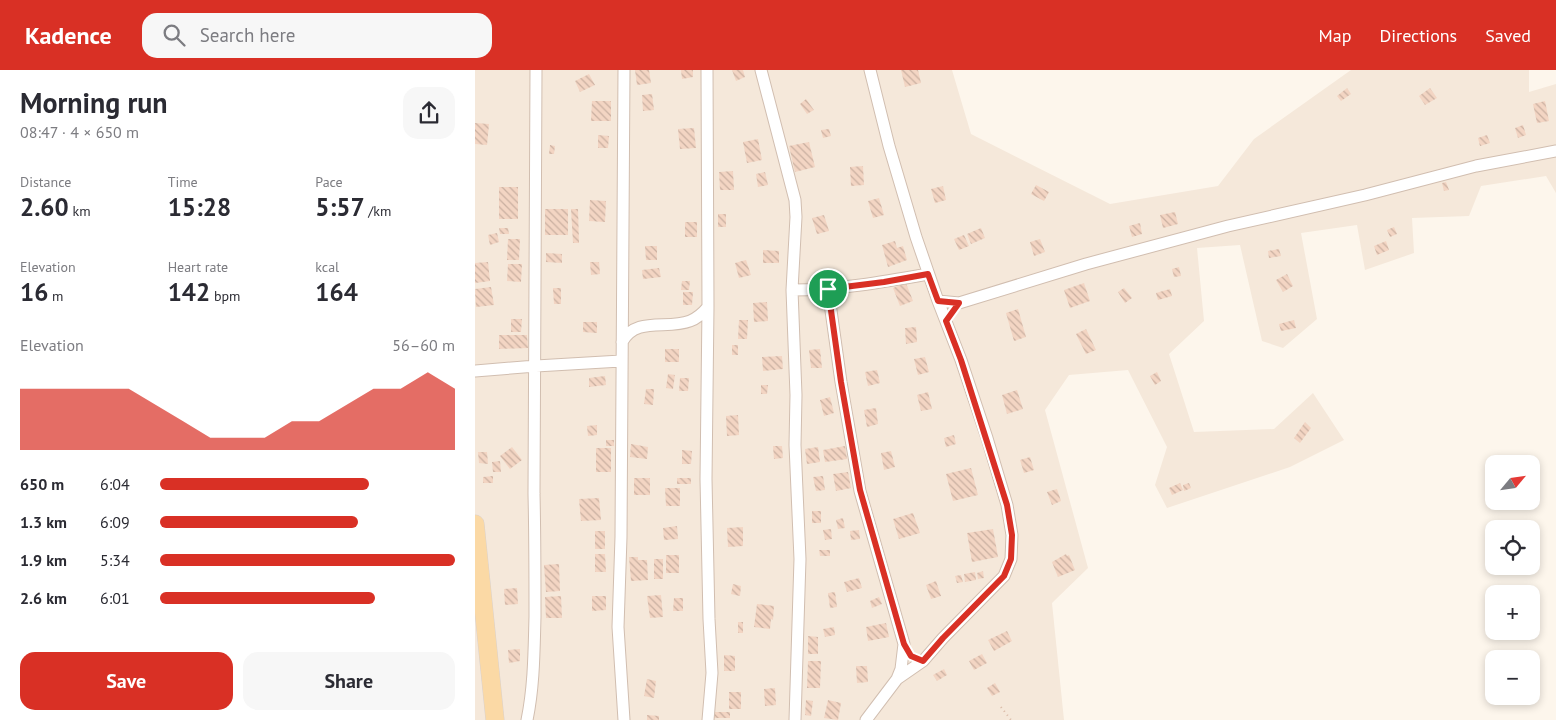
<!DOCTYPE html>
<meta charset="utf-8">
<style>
:root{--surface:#fff;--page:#f7f7f7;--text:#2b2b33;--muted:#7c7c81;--accent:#d93025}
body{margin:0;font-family:"PT Sans",sans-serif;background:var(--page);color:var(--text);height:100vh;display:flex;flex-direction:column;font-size:19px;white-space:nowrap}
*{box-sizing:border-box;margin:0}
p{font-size:16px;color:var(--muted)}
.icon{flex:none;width:28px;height:28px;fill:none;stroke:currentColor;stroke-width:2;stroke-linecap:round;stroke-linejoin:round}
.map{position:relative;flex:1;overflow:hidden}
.panel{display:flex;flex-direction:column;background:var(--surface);width:475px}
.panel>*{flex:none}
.needle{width:32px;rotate:61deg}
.buttons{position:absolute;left:1010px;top:385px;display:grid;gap:10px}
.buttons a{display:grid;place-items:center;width:55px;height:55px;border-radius:10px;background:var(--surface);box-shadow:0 2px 8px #0003;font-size:25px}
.pin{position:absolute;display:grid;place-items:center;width:42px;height:42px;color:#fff;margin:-21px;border:2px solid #fff;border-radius:50%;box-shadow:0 1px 5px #0007}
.round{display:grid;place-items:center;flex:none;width:52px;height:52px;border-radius:15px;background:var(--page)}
.head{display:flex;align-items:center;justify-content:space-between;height:85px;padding:0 20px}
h1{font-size:28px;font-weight:700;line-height:38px}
.metrics{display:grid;grid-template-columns:repeat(3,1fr);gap:8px;height:85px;padding:5px 20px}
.metrics div{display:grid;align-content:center}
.metrics b{font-size:25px;font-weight:700}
.metrics small{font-size:14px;font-weight:400}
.metrics p{font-size:14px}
.chart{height:140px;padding:10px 20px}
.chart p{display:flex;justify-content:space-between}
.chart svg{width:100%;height:90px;margin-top:5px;fill:var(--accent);opacity:.7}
.primary-button{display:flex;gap:10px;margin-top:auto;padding:10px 20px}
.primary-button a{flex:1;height:58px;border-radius:15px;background:var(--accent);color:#fff;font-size:20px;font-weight:700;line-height:58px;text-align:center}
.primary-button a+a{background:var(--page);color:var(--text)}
ul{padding:0 20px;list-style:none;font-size:16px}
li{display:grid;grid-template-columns:80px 60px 1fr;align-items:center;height:38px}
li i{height:12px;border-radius:6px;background:var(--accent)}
header{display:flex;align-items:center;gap:30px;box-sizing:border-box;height:70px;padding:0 25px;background:var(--accent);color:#fff}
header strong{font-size:24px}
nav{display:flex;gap:28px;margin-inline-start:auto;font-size:18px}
.search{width:350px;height:45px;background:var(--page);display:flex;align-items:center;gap:12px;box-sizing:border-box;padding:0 18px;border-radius:15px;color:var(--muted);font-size:19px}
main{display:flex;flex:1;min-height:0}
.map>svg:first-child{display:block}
.residential{fill:#f5e8da}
.building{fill:url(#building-back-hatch)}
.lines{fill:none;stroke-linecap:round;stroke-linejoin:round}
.street-casing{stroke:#d1beb0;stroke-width:13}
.primary-casing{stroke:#dad1cd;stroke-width:19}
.path{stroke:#d9b8a5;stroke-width:2;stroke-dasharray:1 4;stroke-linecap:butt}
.street{stroke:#fff;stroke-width:11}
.primary{stroke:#fbd9a5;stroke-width:18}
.route-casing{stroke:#fff;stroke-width:10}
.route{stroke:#d93025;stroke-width:6}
</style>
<header>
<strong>Kadence</strong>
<div class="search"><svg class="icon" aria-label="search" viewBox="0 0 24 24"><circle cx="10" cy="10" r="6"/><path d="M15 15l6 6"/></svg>Search here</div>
<nav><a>Map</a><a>Directions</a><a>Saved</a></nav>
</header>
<main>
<section class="panel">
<div class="head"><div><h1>Morning run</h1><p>08:47 · 4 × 650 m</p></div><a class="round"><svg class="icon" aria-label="share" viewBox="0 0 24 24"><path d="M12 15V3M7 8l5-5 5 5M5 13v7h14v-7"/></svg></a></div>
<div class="metrics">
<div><p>Distance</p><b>2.60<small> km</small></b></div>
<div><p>Time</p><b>15:28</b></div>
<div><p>Pace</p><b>5:57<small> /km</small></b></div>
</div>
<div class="metrics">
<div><p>Elevation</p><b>16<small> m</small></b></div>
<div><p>Heart rate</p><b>142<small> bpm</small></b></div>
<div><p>kcal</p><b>164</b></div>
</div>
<div class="chart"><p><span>Elevation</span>56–60 m</p>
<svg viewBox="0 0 160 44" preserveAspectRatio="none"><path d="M0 44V14L10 14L20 14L30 14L40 14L50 22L60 30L70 38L80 38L90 38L100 30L110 30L120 22L130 14L140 14L150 6L160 14V44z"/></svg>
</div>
<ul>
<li><b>650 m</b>6:04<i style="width:71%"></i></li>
<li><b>1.3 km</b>6:09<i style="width:67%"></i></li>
<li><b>1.9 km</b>5:34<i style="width:100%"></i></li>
<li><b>2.6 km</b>6:01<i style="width:73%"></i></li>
</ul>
<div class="primary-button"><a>Save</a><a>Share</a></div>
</section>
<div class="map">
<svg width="1081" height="650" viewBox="0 0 1081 650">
<defs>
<pattern id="building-back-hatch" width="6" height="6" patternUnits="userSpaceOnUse" patternTransform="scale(1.25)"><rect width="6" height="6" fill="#f3d5c3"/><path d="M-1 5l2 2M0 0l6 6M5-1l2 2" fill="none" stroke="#cab0a1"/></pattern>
</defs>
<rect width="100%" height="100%" fill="#fdf6ec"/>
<path class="residential" d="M 0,0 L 477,0 L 496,64 L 635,134 L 743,116 L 779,69 L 876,0 L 1054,0 L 1054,22 L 1081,14 L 1081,123 L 1071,106 L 1006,116 L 994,146 L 937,148 L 939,183 L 890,200 L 882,155 L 826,163 L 842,249 L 808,278 L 787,271 L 765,175 L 722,178 L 729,251 L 694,284 L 719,362 L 799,359 L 838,323 L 869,370 L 815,397 L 692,438 L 680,415 L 692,377 L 653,300 L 594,305 L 570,340 L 613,498 L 577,533 L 589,650 L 0,650 Z"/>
<path class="building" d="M 160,0 L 174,0 L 176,13 L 162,15 Z
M 206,0 L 218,0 L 218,7 L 207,9 Z
M 257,0 L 268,0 L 270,7 L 261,11 Z
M 426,0 L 443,0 L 446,13 L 430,17 Z
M 114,4 L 120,15 L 105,22 L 100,11 Z
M 872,18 L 876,24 L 866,31 L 862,26 Z
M 955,18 L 962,28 L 950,35 L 944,26 Z
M 177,24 L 179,40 L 168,41 L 167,25 Z
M 331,29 L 339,40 L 332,44 L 325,34 Z
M 117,31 L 136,31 L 136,51 L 116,51 Z
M 1070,31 L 1074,51 L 1062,53 L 1058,34 Z
M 0,53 L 14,54 L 12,75 L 0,74 Z
M 1048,55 L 1051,65 L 1043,68 L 1040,58 Z
M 219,58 L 221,78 L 205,79 L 203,59 Z
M 354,59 L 356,66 L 348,68 L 346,60 Z
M 123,65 L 134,66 L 133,78 L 123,78 Z
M 1012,65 L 1015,73 L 1005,76 L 1003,68 Z
M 283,69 L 287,90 L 272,93 L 268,72 Z
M 334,72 L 340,97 L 320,102 L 314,76 Z
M 75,75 L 80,76 L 79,84 L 74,84 Z
M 388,96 L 389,115 L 376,116 L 375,97 Z
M 258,101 L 259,120 L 245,120 L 244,102 Z
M 290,102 L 293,115 L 283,117 L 281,104 Z
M 971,112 L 974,120 L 969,121 L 967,113 Z
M 561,115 L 574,122 L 569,131 L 556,124 Z
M 468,116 L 471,130 L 460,133 L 456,119 Z
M 24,117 L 43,117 L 43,149 L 24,149 Z
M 404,128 L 409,145 L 398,148 L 393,131 Z
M 115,130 L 131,131 L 130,152 L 114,151 Z
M 70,139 L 93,139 L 93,165 L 70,165 Z
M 96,139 L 103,139 L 104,173 L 98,173 Z
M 700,142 L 703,154 L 688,158 L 685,145 Z
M 243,144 L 251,144 L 251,157 L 243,157 Z
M 349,145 L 354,161 L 342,164 L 337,148 Z
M 210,152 L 222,152 L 222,167 L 210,167 Z
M 665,153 L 667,164 L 657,167 L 654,156 Z
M 919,157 L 922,164 L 915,167 L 912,160 Z
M 24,158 L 33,158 L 34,164 L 25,164 Z
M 506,158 L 510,168 L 496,174 L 492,164 Z
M 22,163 L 24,172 L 15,175 L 13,165 Z
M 489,165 L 494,176 L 484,180 L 479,169 Z
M 33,169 L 45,169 L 44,190 L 32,190 Z
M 565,169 L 570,182 L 559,186 L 555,172 Z
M 420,171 L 422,178 L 428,176 L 432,190 L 413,197 L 407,175 Z
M 911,171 L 914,180 L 902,185 L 899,176 Z
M 170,176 L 182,176 L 182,190 L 171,190 Z
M 804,179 L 806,186 L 794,188 L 793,181 Z
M 288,180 L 304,181 L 304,193 L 288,193 Z
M 71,183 L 87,184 L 87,193 L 71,192 Z
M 271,190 L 276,205 L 264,208 L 260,193 Z
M 13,192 L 15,211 L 0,213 L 0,193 Z
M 115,192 L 124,192 L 125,204 L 116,205 Z
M 33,194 L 47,194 L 46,212 L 32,211 Z
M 704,197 L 706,206 L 699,207 L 697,199 Z
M 184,198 L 186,207 L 168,209 L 167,200 Z
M 812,204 L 818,216 L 808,222 L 801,210 Z
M 207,211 L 215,211 L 214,220 L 206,220 Z
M 431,213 L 438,231 L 425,236 L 418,218 Z
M 609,213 L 615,231 L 595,238 L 589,220 Z
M 16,217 L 19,235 L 1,237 L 0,219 Z
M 78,218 L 86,218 L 86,234 L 79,234 Z
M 649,218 L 657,228 L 650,233 L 643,222 Z
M 695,219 L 697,226 L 683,230 L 681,223 Z
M 208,222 L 218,222 L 217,235 L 208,235 Z
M 292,232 L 293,251 L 279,252 L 278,233 Z
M 543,239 L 551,267 L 539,271 L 531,243 Z
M 36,249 L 47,249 L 46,262 L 36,262 Z
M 264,250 L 273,250 L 272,269 L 263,269 Z
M 819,250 L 821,258 L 806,261 L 804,254 Z
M 108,252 L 122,252 L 122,263 L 108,262 Z
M 441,257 L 442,272 L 431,274 L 430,258 Z
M 611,259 L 621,280 L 611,284 L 601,264 Z
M 24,265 L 52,265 L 53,278 L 24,279 Z
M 257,275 L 263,275 L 263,285 L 257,285 Z
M 190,279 L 204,279 L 204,292 L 190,292 Z
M 345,279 L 347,298 L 336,298 L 334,280 Z
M 307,286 L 308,299 L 288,301 L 287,287 Z
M 450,287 L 454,302 L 443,305 L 439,289 Z
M 402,300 L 405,313 L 393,316 L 390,302 Z
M 682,302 L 686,311 L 680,315 L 675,306 Z
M 193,304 L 200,305 L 198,319 L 191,318 Z
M 130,306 L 131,315 L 114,317 L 114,308 Z
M 205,308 L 214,308 L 213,321 L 204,321 Z
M 286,315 L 293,315 L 292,324 L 286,324 Z
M 171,319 L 179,319 L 178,335 L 169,334 Z
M 542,320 L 548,339 L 532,344 L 527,325 Z
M 453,322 L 457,339 L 446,341 L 442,325 Z
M 355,327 L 359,343 L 349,346 L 345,330 Z
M 401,338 L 403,354 L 392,357 L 389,340 Z
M 263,345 L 264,365 L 252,366 L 251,346 Z
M 830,352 L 836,358 L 825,373 L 819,368 Z
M 122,355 L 122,365 L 113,366 L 112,356 Z
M 479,365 L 481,374 L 471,377 L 469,368 Z
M 131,370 L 139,370 L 139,376 L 131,376 Z
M 156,374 L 173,377 L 172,389 L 155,387 Z
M 298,376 L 307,376 L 308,388 L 299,389 Z
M 370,376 L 372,389 L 350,392 L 348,380 Z
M 37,377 L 47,390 L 35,399 L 25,386 Z
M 343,377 L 345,392 L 332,394 L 330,379 Z
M 121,378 L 136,378 L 136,402 L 121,402 Z
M 207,380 L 217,381 L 216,394 L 207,394 Z
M 416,381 L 420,397 L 409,400 L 406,383 Z
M 3,382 L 12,382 L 13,394 L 4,393 Z
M 555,387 L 559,400 L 549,403 L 545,390 Z
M 25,391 L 26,402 L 18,402 L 17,392 Z
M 496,398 L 503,425 L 478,431 L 471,404 Z
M 373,402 L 376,418 L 361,421 L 358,404 Z
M 18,406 L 18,413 L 8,413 L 8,407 Z
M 348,406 L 350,420 L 341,421 L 338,407 Z
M 159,408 L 175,408 L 175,425 L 159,425 Z
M 202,408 L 216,408 L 216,414 L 202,414 Z
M 705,413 L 708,420 L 697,425 L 694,418 Z
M 714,413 L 716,418 L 709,421 L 708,415 Z
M 190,418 L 205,418 L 205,436 L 191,436 Z
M 582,419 L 586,431 L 577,435 L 572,422 Z
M 124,428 L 126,450 L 106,451 L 104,429 Z
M 337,441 L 346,441 L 346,453 L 337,453 Z
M 438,443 L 445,463 L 424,469 L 418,449 Z
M 368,448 L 370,458 L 363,459 L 361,450 Z
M 202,456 L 203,469 L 189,470 L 188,458 Z
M 268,457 L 268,476 L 253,477 L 252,458 Z
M 356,459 L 357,469 L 350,470 L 348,460 Z
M 518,459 L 523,487 L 497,492 L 492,463 Z
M 384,460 L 385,469 L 376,470 L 375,461 Z
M 120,461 L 130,461 L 130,479 L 120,479 Z
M 344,480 L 355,480 L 355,486 L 345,486 Z
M 120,484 L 130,484 L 131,502 L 120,502 Z
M 591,484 L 592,486 L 594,485 L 600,500 L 583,507 L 577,492 Z
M 191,485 L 204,485 L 204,503 L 191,503 Z
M 154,487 L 163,487 L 163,490 L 172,490 L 173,510 L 156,511 Z
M 179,489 L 188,489 L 188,509 L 179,509 Z
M 84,494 L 85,521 L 71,522 L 69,495 Z
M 508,501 L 509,508 L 503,509 L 502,503 Z
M 500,502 L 501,510 L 490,512 L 489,504 Z
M 486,505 L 488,512 L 482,513 L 480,506 Z
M 384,508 L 387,518 L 372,522 L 369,512 Z
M 461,511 L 466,526 L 456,529 L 451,515 Z
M 258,514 L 266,516 L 265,526 L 256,524 Z
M 42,518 L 43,534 L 30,535 L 29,519 Z
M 360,522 L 362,537 L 355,538 L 353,523 Z
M 186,525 L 188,547 L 175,548 L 172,526 Z
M 86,526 L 87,548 L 71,548 L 70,527 Z
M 117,526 L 131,526 L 131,540 L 117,541 Z
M 404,527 L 407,534 L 397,538 L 395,531 Z
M 199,528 L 208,528 L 208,541 L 198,541 Z
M 282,534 L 299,536 L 298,550 L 296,549 L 295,559 L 279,557 Z
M 263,552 L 268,552 L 268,563 L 263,563 Z
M 411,553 L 414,567 L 393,571 L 391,557 Z
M 359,557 L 360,565 L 350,567 L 348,559 Z
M 532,561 L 537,571 L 519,581 L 513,570 Z
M 333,566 L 343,567 L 343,584 L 333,584 Z
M 45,579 L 45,591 L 34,593 L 33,580 Z
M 507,584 L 512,593 L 499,600 L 494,591 Z
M 249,585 L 260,586 L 260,601 L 249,601 Z
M 333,591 L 346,591 L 345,618 L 332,618 Z
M 381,596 L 392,596 L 393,612 L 382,613 Z
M 469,599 L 472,605 L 462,611 L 458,605 Z
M 172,609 L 181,611 L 179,628 L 169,626 Z
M 520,613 L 525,622 L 517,626 L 512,618 Z
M 300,618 L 301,635 L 290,636 L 289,619 Z
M 254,622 L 266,622 L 266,639 L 254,639 Z
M 331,630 L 338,631 L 336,646 L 330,645 Z
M 353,630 L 366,633 L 363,650 L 349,648 Z
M 238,642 L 255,642 L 255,648 L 238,648 Z
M 172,645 L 184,646 L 184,650 L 172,650 Z"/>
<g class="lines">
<g class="street-casing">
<path id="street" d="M 149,0 L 146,467 L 143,557 L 149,650
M 232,0 L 233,237 L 231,409 L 234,549 L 237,603 L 233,650
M 286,0 L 320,130 L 321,147 L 317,220 L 321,325 L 320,375 L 325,489 L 320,650
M 353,219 L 366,312 L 385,421 L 429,574 L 426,599 L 422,609
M 317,220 C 363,220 408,212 453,204
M 463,231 L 484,233 L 611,194 L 753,156 L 890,125 L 1001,96 L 1081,81
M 147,272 C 161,246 192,260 215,251 C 223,248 228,243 233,237
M 0,301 L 61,296 L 146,291
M 52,650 C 59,616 59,582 60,547 C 60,506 60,465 59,424 L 61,0
M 391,650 L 422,609 L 448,591 L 468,568 L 529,506 L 536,489 L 537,465 L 532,435 L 512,368 L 486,290 L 463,231 L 441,167 L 414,76 L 395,0"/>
</g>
<g class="primary-casing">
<path id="primary" d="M 0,454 L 20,650"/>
</g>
<path class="path" d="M 526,637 L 536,650"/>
<use href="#street" class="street"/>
<use href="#primary" class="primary"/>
</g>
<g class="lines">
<g class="route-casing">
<path id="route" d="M 453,204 L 463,231 L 484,233 L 471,251 L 486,290 L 532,435 L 537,465 L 536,489 L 529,506 L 468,568 L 448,591 L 436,586 L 429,574 L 385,420 L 366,312 L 353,219 L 409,212 Z"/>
</g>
<use href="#route" class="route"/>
</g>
</svg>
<div class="buttons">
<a><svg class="needle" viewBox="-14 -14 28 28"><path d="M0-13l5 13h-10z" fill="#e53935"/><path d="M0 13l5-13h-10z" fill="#7c7c81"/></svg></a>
<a><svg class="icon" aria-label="locate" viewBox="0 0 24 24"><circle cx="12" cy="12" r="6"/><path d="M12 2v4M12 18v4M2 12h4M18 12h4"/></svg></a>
<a>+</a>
<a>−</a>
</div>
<div class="pin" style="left:353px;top:219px;background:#1e9e55"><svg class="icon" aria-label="arrive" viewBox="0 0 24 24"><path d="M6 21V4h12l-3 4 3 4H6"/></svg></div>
</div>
</main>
